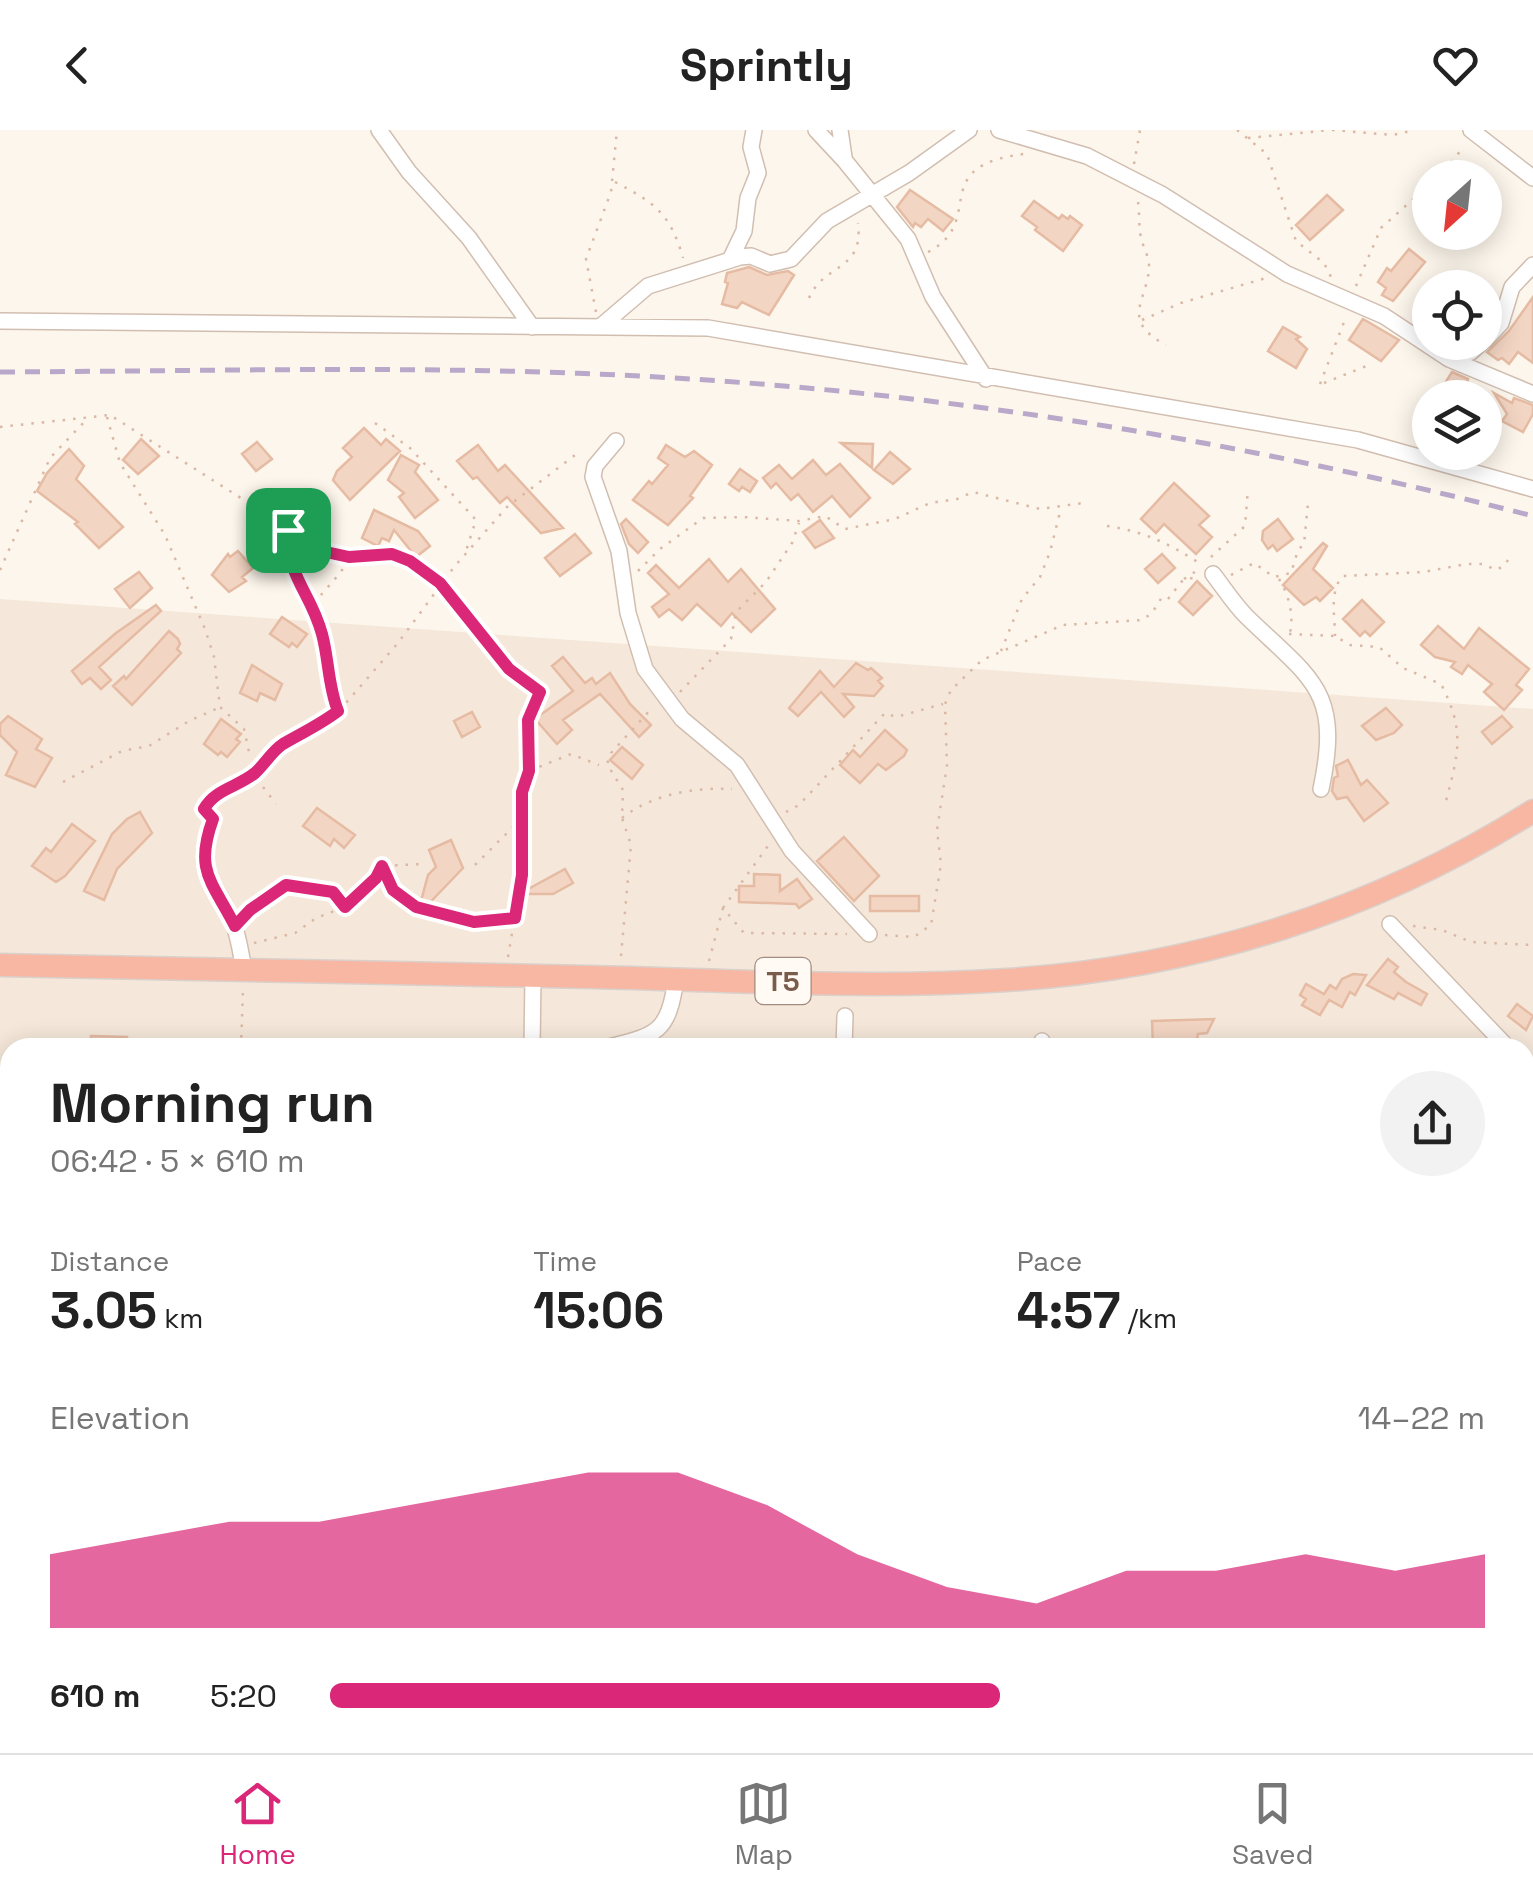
<!DOCTYPE html>
<meta charset="utf-8">
<style>
:root{--surface:#fff;--page:#f2f2f2;--text:#222;--muted:#767676;--line:#e0e0e0;--accent:#db2777}
body{margin:0;font-family:"Space Grotesk",sans-serif;background:var(--page);color:var(--text);height:100vh;display:flex;flex-direction:column;font-size:38px;white-space:nowrap}
*{box-sizing:border-box;margin:0}
p{font-size:32px;color:var(--muted)}
.icon{flex:none;width:55px;height:55px;fill:none;stroke:currentColor;stroke-width:2;stroke-linecap:round;stroke-linejoin:round}
.map{position:relative;flex:1;overflow:hidden}
.side{position:absolute;left:0px;top:908px;width:1535px;height:718px;display:flex;flex-direction:column;background:var(--surface);border-radius:30px 30px 0 0;box-shadow:0 5px 25px #0003}
.side>*{flex:none}
.needle{width:65px;rotate:207deg}
.fabs{position:absolute;left:1412px;top:30px;display:grid;gap:20px}
.fabs a{display:grid;place-items:center;width:90px;height:90px;border-radius:50%;background:var(--surface);box-shadow:0 5px 25px #0003;font-size:50px}
.pin{position:absolute;display:grid;place-items:center;width:85px;height:85px;color:#fff;margin:-42px;border-radius:20px;box-shadow:0 5px 15px #0006}
.round{display:grid;place-items:center;flex:none;width:105px;height:105px;border-radius:52px;background:var(--page)}
.head{display:flex;align-items:center;justify-content:space-between;height:170px;padding:0 50px}
h1{font-size:55px;font-weight:800;line-height:75px}
.stats{display:grid;grid-template-columns:repeat(3,1fr);gap:15px;height:170px;padding:10px 50px}
.stats div{display:grid;align-content:center}
.stats b{font-size:50px;font-weight:800}
.stats small{font-size:28px;font-weight:400}
.stats p{font-size:28px}
.chart{height:280px;padding:20px 50px}
.chart p{display:flex;justify-content:space-between}
.chart svg{width:100%;height:180px;margin-top:10px;fill:var(--accent);opacity:.7}
ul{padding:0 50px;list-style:none;font-size:32px}
li{display:grid;grid-template-columns:160px 120px 1fr;align-items:center;height:75px}
li i{height:25px;border-radius:12px;background:var(--accent)}
header{display:flex;justify-content:space-between;align-items:center;height:130px;padding:0 50px;background:var(--surface);font-size:45px;font-weight:800}
.menu{display:flex;justify-content:space-around;align-items:center;height:140px;border-top:2px solid var(--line);background:var(--surface);font-size:28px;color:var(--muted)}
.menu a{display:grid;justify-items:center;gap:5px}
.menu .active{color:var(--accent)}
.map>svg:first-child{display:block}
.residential{fill:#f5e8da;fill-rule:evenodd}
.lines{fill:none;stroke-linecap:round;stroke-linejoin:round}
.stream{stroke:#a5d3da;stroke-width:5}
.building{fill:#f3d5c3;stroke:#e6bba3;stroke-width:2.5}
.minor-casing{stroke:#d1beb0;stroke-width:18}
.highway-casing{stroke:#dad1cd;stroke-width:25}
.path{stroke:#d9b8a5;stroke-width:2.5;stroke-dasharray:2.5 8;stroke-linecap:butt}
.minor{stroke:#fff;stroke-width:15}
.highway{stroke:#f7b7a3;stroke-width:22}
.rail{stroke:#b9a8c9;stroke-width:5;stroke-dasharray:15 10;stroke-linecap:butt}
.route-casing{stroke:#fff;stroke-width:20}
.route{stroke:#db2777;stroke-width:12}
.labels{text-anchor:middle;dominant-baseline:central;stroke-width:8;stroke-linejoin:round;paint-order:stroke}
.shield{fill:#fffaf3;stroke:#a28b7f;stroke-width:2.5}
.shield-label{font-size:28px;font-weight:bold;fill:#7a5c4d}
</style>
<header><svg class="icon" aria-label="back" viewBox="0 0 24 24"><path d="M15 5l-7 7 7 7"/></svg>Sprintly<svg class="icon" aria-label="heart" viewBox="0 0 24 24"><path d="M12 20l-8-8c-3-5 5-10 8-4 3-6 11-1 8 4z"/></svg></header>
<div class="map">
<svg width="1533" height="1623" viewBox="0 0 1533 1623">
<rect width="100%" height="100%" fill="#fdf6ec"/>
<path class="residential" d="M 0,469 L 1533,579 L 1533,1623 L 0,1623 ZM 10,918 L 1525,918 L 1525,1615 L 10,1615 Z"/>
<g class="lines">
<path class="stream" d="M 0,1536 L 10,1538
M 181,1615 L 187,1623"/>
</g>
<path class="building" d="M 910,60 L 953,89 L 943,101 L 928,89 L 921,97 L 915,93 L 913,97 L 897,77 Z
M 1327,65 L 1343,80 L 1310,110 L 1296,95 Z
M 1034,71 L 1059,89 L 1062,85 L 1068,89 L 1070,86 L 1082,95 L 1063,121 L 1035,100 L 1037,97 L 1022,86 Z
M 1409,119 L 1425,132 L 1393,171 L 1382,165 L 1386,158 L 1378,152 L 1387,138 L 1391,141 Z
M 749,137 L 767,145 L 788,141 L 794,145 L 769,185 L 742,172 L 737,178 L 722,174 L 728,153 L 725,152 L 727,143 Z
M 1533,167 L 1533,233 L 1518,222 L 1509,234 L 1502,228 L 1498,230 L 1487,222 L 1509,201 Z
M 1363,189 L 1399,210 L 1381,231 L 1349,210 Z
M 1283,197 L 1300,207 L 1296,209 L 1307,219 L 1296,238 L 1268,221 Z
M 1452,242 L 1468,249 L 1462,268 L 1451,268 L 1440,261 Z
M 1494,263 L 1512,273 L 1514,268 L 1533,275 L 1533,284 L 1523,302 L 1502,291 L 1507,284 Z
M 364,298 L 381,315 L 386,309 L 400,321 L 350,370 L 333,350 L 337,341 L 352,327 L 343,318 Z
M 141,309 L 159,326 L 138,344 L 123,330 Z
M 257,312 L 272,329 L 256,341 L 242,324 Z
M 841,313 L 873,314 L 872,338 Z
M 478,315 L 498,341 L 505,335 L 563,398 L 541,403 L 507,367 L 500,373 L 477,347 L 473,349 L 457,331 Z
M 666,315 L 685,327 L 694,321 L 712,335 L 690,366 L 693,368 L 668,395 L 633,370 L 649,351 L 652,354 L 668,335 L 658,328 Z
M 69,319 L 84,336 L 76,349 L 123,397 L 99,418 L 75,394 L 78,392 L 37,361 L 47,343 Z
M 890,322 L 910,339 L 893,354 L 874,340 Z
M 401,325 L 419,335 L 415,342 L 438,370 L 415,388 L 399,367 L 404,363 L 388,350 Z
M 813,330 L 826,345 L 840,334 L 870,368 L 850,387 L 832,366 L 813,382 L 798,364 L 791,370 L 776,353 L 771,358 L 763,348 L 779,335 L 792,349 Z
M 740,339 L 757,351 L 750,362 L 742,357 L 739,361 L 729,354 Z
M 1174,353 L 1209,386 L 1199,395 L 1212,407 L 1196,424 L 1164,394 L 1156,403 L 1141,389 Z
M 287,363 L 304,380 L 289,394 L 273,377 Z
M 374,380 L 418,401 L 430,416 L 416,427 L 394,400 L 389,411 L 382,408 L 378,416 L 362,408 Z
M 626,389 L 648,412 L 638,423 L 629,414 L 621,394 Z
M 1278,389 L 1293,409 L 1277,421 L 1273,415 L 1268,419 L 1262,410 L 1263,401 Z
M 820,390 L 834,408 L 815,418 L 803,402 Z
M 575,404 L 591,423 L 560,446 L 545,428 Z
M 1323,413 L 1327,416 L 1313,439 L 1333,458 L 1320,471 L 1316,467 L 1304,475 L 1283,455 Z
M 238,421 L 253,438 L 242,447 L 246,451 L 229,462 L 212,445 L 228,424 L 230,427 Z
M 1162,424 L 1175,438 L 1158,453 L 1145,439 Z
M 709,429 L 728,452 L 741,439 L 775,479 L 751,502 L 732,483 L 721,496 L 697,474 L 682,490 L 669,479 L 659,487 L 652,477 L 669,464 L 648,443 L 656,435 L 679,458 Z
M 139,442 L 152,458 L 130,478 L 115,459 Z
M 1197,451 L 1212,466 L 1193,485 L 1179,472 Z
M 1362,470 L 1384,492 L 1370,506 L 1365,501 L 1360,506 L 1343,489 Z
M 156,475 L 161,481 L 99,537 L 111,550 L 101,559 L 90,548 L 82,554 L 72,541 L 116,503 Z
M 282,487 L 307,504 L 297,517 L 292,513 L 289,517 L 270,504 Z
M 1438,496 L 1464,519 L 1479,498 L 1529,539 L 1516,555 L 1522,560 L 1504,580 L 1484,562 L 1492,554 L 1468,535 L 1462,544 L 1451,537 L 1455,532 L 1435,527 L 1421,515 Z
M 169,501 L 178,509 L 180,514 L 177,519 L 181,523 L 132,575 L 113,556 L 124,546 L 126,549 Z
M 563,527 L 585,553 L 592,548 L 596,554 L 610,543 L 630,574 L 651,595 L 639,607 L 600,564 L 563,590 L 572,600 L 557,614 L 535,589 L 573,561 L 552,536 Z
M 856,533 L 868,540 L 871,538 L 882,548 L 878,551 L 883,556 L 874,566 L 843,564 L 854,577 L 844,587 L 821,562 L 798,586 L 789,578 L 820,541 L 834,557 Z
M 252,535 L 282,554 L 275,570 L 260,563 L 257,571 L 240,563 Z
M 1386,578 L 1402,595 L 1394,603 L 1376,610 L 1362,596 Z
M 472,582 L 480,597 L 462,607 L 454,591 Z
M 8,586 L 42,609 L 36,619 L 52,628 L 35,657 L 6,645 L 17,622 L 0,605 L 0,594 Z
M 1502,586 L 1512,597 L 1492,614 L 1482,602 Z
M 221,589 L 241,604 L 236,609 L 240,612 L 227,627 L 221,622 L 218,625 L 204,614 Z
M 885,600 L 907,620 L 904,626 L 886,640 L 878,634 L 860,653 L 840,635 L 853,620 L 860,627 Z
M 622,617 L 643,635 L 632,649 L 610,630 Z
M 1348,630 L 1361,655 L 1367,650 L 1388,673 L 1364,691 L 1347,667 L 1337,669 L 1332,661 L 1334,648 L 1338,646 L 1336,636 Z
M 317,678 L 355,705 L 344,718 L 334,709 L 330,716 L 303,696 Z
M 140,682 L 152,703 L 117,739 L 104,770 L 84,761 L 112,704 L 127,689 Z
M 72,694 L 95,711 L 65,746 L 56,752 L 32,736 L 46,718 L 51,722 Z
M 844,707 L 879,746 L 854,771 L 817,731 Z
M 451,710 L 463,738 L 417,786 L 428,745 L 436,737 L 429,720 Z
M 565,739 L 573,753 L 553,764 L 519,764 Z
M 754,744 L 780,745 L 780,761 L 797,749 L 812,769 L 799,778 L 796,774 L 739,772 L 739,756 L 754,756 Z
M 870,766 L 919,766 L 919,781 L 870,781 Z
M 1388,829 L 1398,837 L 1394,842 L 1406,852 L 1427,864 L 1421,875 L 1398,863 L 1394,869 L 1367,855 Z
M 1353,844 L 1366,845 L 1355,865 L 1350,862 L 1342,877 L 1329,870 L 1320,885 L 1302,875 L 1306,869 L 1300,865 L 1306,854 L 1324,864 L 1330,855 L 1336,859 L 1342,849 Z
M 1517,874 L 1533,886 L 1526,900 L 1508,886 Z
M 1214,889 L 1207,903 L 1198,904 L 1195,918 L 1153,918 L 1152,891 Z
M 91,906 L 127,907 L 127,918 L 91,918 Z"/>
<g class="lines">
<g class="minor-casing">
<path id="minor" d="M 379,0 L 409,42 L 469,108 L 532,197
M 816,0 L 845,31 L 908,109 L 933,167 L 986,249
M 840,0 L 844,27
M 999,0 L 1087,26 L 1163,65 L 1287,144 L 1384,186 L 1449,229 L 1471,222 L 1482,212
M 1471,0 L 1533,48
M 730,130 L 744,101 L 748,68 L 758,43 L 751,17 L 754,0
M 0,191 L 708,198 L 1358,310 L 1533,359
M 600,197 L 648,156 L 740,127 L 751,126 L 770,134 L 791,129 L 827,91 L 909,43 L 969,0
M 1485,210 L 1501,193 L 1512,157 L 1533,135
M 1449,229 L 1533,264
M 616,311 L 595,336 L 593,347 L 619,421 L 628,483 L 645,539 L 682,589 L 737,635 L 792,721 L 869,804
M 1213,444 C 1224,458 1234,474 1247,487 C 1312,550 1342,560 1321,659
M 1390,794 L 1508,918
M 244,840 C 241,825 239,807 233,793 C 214,744 191,748 213,689 L 203,679 L 211,669 L 253,644
M 532,918 L 533,846
M 605,918 C 658,905 668,903 676,849
M 844,918 L 845,886
M 1039,918 L 1042,911
M 1525,933 L 1533,938
M 0,1047 L 10,1042
M 0,1114 L 10,1121
M 1525,1233 L 1533,1222
M 0,1333 L 10,1339
M 1525,1501 L 1533,1499
M 1021,1615 L 1038,1623
M 261,1623 L 267,1615
M 691,1623 L 695,1615
M 827,1623 L 831,1615
M 1525,1623 L 1528,1605 L 1533,1597"/>
</g>
<g class="highway-casing">
<path id="highway" d="M 0,835 C 197,839 393,843 590,847 C 728,850 869,859 1007,850 C 1195,838 1374,781 1533,681"/>
</g>
<path class="path" d="M 1237,0 L 1267,24 L 1296,111 L 1324,133 L 1331,147
M 1332,0 L 1393,5 L 1415,0
M 1248,8 L 1330,0
M 1134,34 L 1140,0
M 1437,48 L 1464,17
M 615,52 C 655,73 670,83 683,128
M 1138,72 C 1140,85 1138,99 1142,111 C 1144,119 1148,125 1149,134 C 1150,169 1117,189 1166,215
M 928,122 C 988,91 925,36 1024,24
M 1356,156 L 1381,98 L 1430,54
M 809,168 C 825,132 864,142 858,93
M 596,182 L 586,129 L 611,62 L 617,0
M 1142,190 L 1181,173 L 1266,148
M 1324,253 L 1369,235
M 1320,254 L 1346,187
M 107,287 L 120,333 L 165,405 L 205,499 L 214,527 L 220,577 L 244,599 L 250,627
M 375,293 L 410,318 L 476,390 L 466,421
M 0,297 L 110,285 L 326,422 L 349,427 L 392,424 L 411,431 L 440,453 L 509,539 L 540,562 L 527,590 L 529,641
M 1107,396 C 1144,401 1172,415 1202,435
M 288,401 L 290,436 L 312,476 L 323,506 L 331,564 L 338,579
M 1211,427 L 1245,396 L 1248,359
M 0,440 L 50,328 L 87,289
M 638,441 L 660,419 L 703,388 L 743,387 L 799,391 L 825,386 L 845,399 L 895,389 L 930,373 L 957,369 L 973,362 L 1040,379 L 1083,373
M 1231,445 L 1254,433 L 1274,447 L 1291,443 L 1298,420 L 1304,414 L 1308,373
M 1184,449 L 1198,440
M 1279,449 C 1289,466 1294,484 1290,503
M 1168,469 L 1183,450 L 1197,447
M 314,473 L 341,442 L 348,428
M 1289,504 L 1335,506 L 1350,515 L 1379,517 L 1403,538 L 1441,554 C 1465,600 1459,622 1446,671
M 1335,506 C 1335,487 1329,460 1343,446 L 1424,442 L 1466,434 L 1483,434 L 1496,440 L 1504,436 L 1510,427
M 1001,521 L 1022,469 L 1040,447 L 1050,422 L 1061,378
M 680,562 L 731,509 L 736,482 L 766,452 L 792,413 L 799,393
M 263,634 L 281,615 L 310,602 L 339,581 L 398,513 L 454,437 L 507,377 L 579,322
M 63,652 L 122,621 L 149,616 L 189,591 L 218,578
M 263,657 L 276,674
M 786,682 L 799,675 L 885,583 L 896,587 L 943,574
M 622,688 C 652,664 696,657 732,659
M 475,735 L 521,689
M 383,738 L 393,760 L 415,777 L 474,792 L 514,788
M 723,778 L 770,713
M 246,783 L 286,755 L 333,762 L 345,777
M 1413,796 L 1442,800 L 1471,812 L 1533,815
M 885,805 L 914,807 L 931,795 L 941,734 L 937,700 L 947,635 L 945,574 L 951,560 L 982,530 L 1063,495 L 1142,490 L 1152,483 L 1164,464
M 254,813 L 295,803 L 316,788 L 345,777 L 376,748 L 382,736 L 423,734
M 621,826 L 631,715 L 622,688 L 623,660 L 607,634 L 611,623 L 652,578
M 508,827 L 522,745 L 522,662 L 529,641 L 571,624 L 599,635
M 709,831 L 723,778 L 744,803 L 847,804
M 241,918 L 243,859
M 1525,1038 L 1533,1025
M 1525,1046 L 1533,1048
M 1525,1199 L 1533,1202
M 1525,1338 L 1533,1338"/>
<use href="#minor" class="minor"/>
<use href="#highway" class="highway"/>
<path class="rail" d="M 0,242 C 230,241 461,234 691,249 C 976,267 1257,315 1533,386"/>
</g>
<g class="lines">
<g class="route-casing">
<path id="route" d="M 288,400 L 326,422 L 349,427 L 392,424 L 410,431 L 440,453 L 509,539 L 540,562 L 528,590 L 529,641 L 522,662 L 522,745 L 515,788 L 474,792 L 416,777 L 393,760 L 382,736 L 376,748 L 345,777 L 333,762 L 286,755 L 250,780 L 235,796 C 212,751 194,741 213,689 L 204,679 C 215,659 238,657 255,643 C 265,634 272,621 283,614 C 302,603 321,594 338,581 C 328,556 329,530 322,504 C 310,460 287,449 288,400 Z"/>
</g>
<use href="#route" class="route"/>
</g>
<g class="labels">
<rect class="shield" x="755.5" y="828" width="55" height="46" rx="8"/>
<g class="shield-label">
<text x="783" y="851">T5</text>
</g>
</g>
</svg>
<div class="fabs">
<a><svg class="needle" viewBox="-14 -14 28 28"><path d="M0-13l5 13h-10z" fill="#e53935"/><path d="M0 13l5-13h-10z" fill="#767676"/></svg></a>
<a><svg class="icon" aria-label="locate" viewBox="0 0 24 24"><circle cx="12" cy="12" r="6"/><path d="M12 2v4M12 18v4M2 12h4M18 12h4"/></svg></a>
<a><svg class="icon" aria-label="layers" viewBox="0 0 24 24"><path d="M12 4l9 5-9 5-9-5zM3 14l9 5 9-5"/></svg></a>
</div>
<div class="pin" style="left:288px;top:400px;background:#1e9e55"><svg class="icon" aria-label="arrive" viewBox="0 0 24 24"><path d="M6 21V4h12l-3 4 3 4H6"/></svg></div>
<section class="side">
<div class="head"><div><h1>Morning run</h1><p>06:42 · 5 × 610 m</p></div><a class="round"><svg class="icon" aria-label="share" viewBox="0 0 24 24"><path d="M12 15V3M7 8l5-5 5 5M5 13v7h14v-7"/></svg></a></div>
<div class="stats">
<div><p>Distance</p><b>3.05<small> km</small></b></div>
<div><p>Time</p><b>15:06</b></div>
<div><p>Pace</p><b>4:57<small> /km</small></b></div>
</div>
<div class="chart"><p><span>Elevation</span>14–22 m</p>
<svg viewBox="0 0 160 44" preserveAspectRatio="none"><path d="M0 44V26L10 22L20 18L30 18L40 14L50 10L60 6L70 6L80 14L90 26L100 34L110 38L120 30L130 30L140 26L150 30L160 26V44z"/></svg>
</div>
<ul>
<li><b>610 m</b>5:20<i style="width:58%"></i></li>
</ul>
</section>
</div>
<nav class="menu">
<a class="active"><svg class="icon" aria-label="home" viewBox="0 0 24 24"><path d="M3 11l9-7 9 7M6 9v11h12V9"/></svg>Home</a>
<a><svg class="icon" aria-label="map" viewBox="0 0 24 24"><path d="M3 6l6-2 6 2 6-2v14l-6 2-6-2-6 2zM9 4v14M15 6v14"/></svg>Map</a>
<a><svg class="icon" aria-label="saved" viewBox="0 0 24 24"><path d="M7 4h10v16l-5-4-5 4z"/></svg>Saved</a>
</nav>
